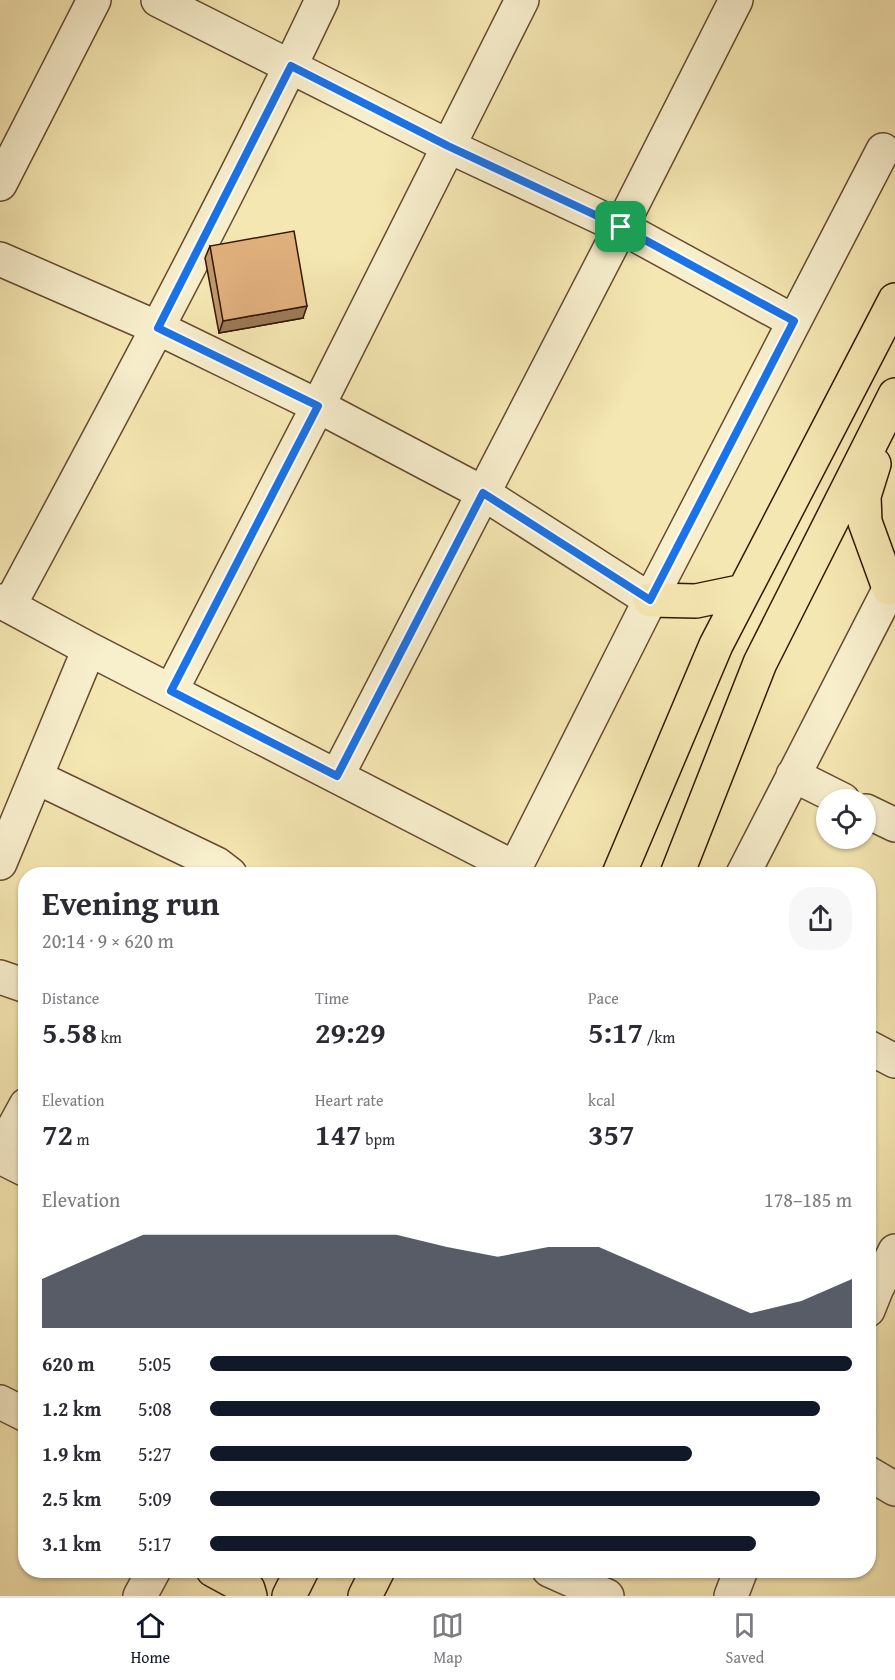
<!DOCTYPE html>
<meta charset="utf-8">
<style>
:root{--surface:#fff;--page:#f7f7f7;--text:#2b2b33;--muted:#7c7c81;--line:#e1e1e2;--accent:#111827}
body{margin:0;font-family:"Gentium Book Plus",serif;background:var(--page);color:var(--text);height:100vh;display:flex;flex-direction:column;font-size:22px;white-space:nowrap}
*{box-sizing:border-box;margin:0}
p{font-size:20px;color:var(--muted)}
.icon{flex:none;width:33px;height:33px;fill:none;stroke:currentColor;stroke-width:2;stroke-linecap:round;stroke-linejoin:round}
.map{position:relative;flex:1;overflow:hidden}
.details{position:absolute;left:18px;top:867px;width:858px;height:711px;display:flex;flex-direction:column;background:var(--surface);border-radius:24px;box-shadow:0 2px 4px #0004}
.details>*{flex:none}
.buttons{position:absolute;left:816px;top:789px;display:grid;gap:12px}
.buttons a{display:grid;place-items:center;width:60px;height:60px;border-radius:50%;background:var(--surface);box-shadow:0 2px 4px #0004;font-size:30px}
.pin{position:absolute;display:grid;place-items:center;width:51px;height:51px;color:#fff;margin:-26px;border-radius:12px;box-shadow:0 3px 9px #0006}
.round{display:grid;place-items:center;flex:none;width:63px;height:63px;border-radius:24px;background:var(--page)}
.summary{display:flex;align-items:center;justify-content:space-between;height:102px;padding:0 24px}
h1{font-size:33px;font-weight:700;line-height:45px}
.stats{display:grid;grid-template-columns:repeat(3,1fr);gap:9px;height:102px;padding:6px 24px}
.stats div{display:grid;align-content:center}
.stats b{font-size:30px;font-weight:700}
.stats small{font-size:16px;font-weight:400}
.stats p{font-size:16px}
.chart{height:168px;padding:12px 24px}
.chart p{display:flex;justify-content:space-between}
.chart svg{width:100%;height:108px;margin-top:6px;fill:var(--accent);opacity:.7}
ul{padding:0 24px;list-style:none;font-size:20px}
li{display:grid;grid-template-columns:96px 72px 1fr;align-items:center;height:45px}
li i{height:15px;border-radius:8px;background:var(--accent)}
.dock{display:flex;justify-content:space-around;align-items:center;height:84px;border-top:2px solid var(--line);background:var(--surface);font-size:16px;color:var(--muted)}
.dock a{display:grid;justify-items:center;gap:3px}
.dock .on{color:var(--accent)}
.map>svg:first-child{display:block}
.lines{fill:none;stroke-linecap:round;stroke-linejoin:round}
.minor-casing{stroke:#654b31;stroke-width:36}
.major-casing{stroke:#351706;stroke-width:36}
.minor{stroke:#f8efcd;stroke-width:33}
.major{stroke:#f5e7b2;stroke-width:33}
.wall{fill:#c0966b;stroke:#351706;stroke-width:1.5}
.shaded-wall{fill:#9c7a57;stroke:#351706;stroke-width:1.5}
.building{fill:#dfaf7c;stroke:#351706;stroke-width:1.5}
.route-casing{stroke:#fff;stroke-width:12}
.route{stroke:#1a73e8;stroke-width:8}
</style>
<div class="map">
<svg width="895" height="1596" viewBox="0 0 895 1596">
<rect width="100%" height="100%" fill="#f5e7b2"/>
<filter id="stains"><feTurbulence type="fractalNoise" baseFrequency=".00333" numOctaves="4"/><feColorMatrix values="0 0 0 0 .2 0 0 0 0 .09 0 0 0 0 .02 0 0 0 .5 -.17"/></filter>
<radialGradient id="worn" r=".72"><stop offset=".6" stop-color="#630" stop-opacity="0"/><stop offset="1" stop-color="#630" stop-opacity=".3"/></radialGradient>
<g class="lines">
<g class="minor-casing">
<path id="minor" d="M 158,0 L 448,146 L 621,227 L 793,321
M 0,184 L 94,0
M 0,259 L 158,328 L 318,406 L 483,493 L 650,600
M 0,601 L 89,649 L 515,868
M 9,606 C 117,405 225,205 322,0
M 171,691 L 318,406 L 522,0
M 793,775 L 843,800
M 337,776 L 621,227 L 736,0
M 36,777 L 217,864 L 230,874
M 866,811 L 895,825
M 0,863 L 89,649
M 512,874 L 650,600 L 883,150
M 743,874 L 895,578
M 0,977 L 26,986
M 868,1047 L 895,1061
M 0,1153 L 26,1105
M 0,1157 L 26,1170
M 868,1310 L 876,1290 L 895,1251
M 0,1402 L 26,1415
M 868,1473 L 895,1489
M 549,1570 L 607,1596
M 140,1596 L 154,1570
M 731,1596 L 741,1570"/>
</g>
<g class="major-casing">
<path id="major" d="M 874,464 L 864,496 L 865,522 L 889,588
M 650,600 L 696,601 L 744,591
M 619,874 L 716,645 L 895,300
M 677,874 L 760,663 L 895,395
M 213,1570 L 248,1589 L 250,1596
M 289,1596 L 302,1570
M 365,1596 L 378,1570"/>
</g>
<use href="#minor" class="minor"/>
<use href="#major" class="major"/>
</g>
<path class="wall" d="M 210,246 L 303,318 L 219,333 L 205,258 Z"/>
<path class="shaded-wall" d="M 307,306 L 303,318 L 219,333 L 223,321 Z"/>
<path class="building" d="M 294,231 L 307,306 L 223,321 L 210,246 Z"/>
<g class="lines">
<g class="route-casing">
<path id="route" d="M 291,66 L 448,146 L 621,227 L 794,321 L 650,600 L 483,493 L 337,776 L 171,691 L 318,406 L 158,328 Z"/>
</g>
<use href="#route" class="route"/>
</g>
<rect width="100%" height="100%" filter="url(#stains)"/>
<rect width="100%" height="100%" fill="url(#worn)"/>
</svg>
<div class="buttons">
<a><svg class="icon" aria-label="locate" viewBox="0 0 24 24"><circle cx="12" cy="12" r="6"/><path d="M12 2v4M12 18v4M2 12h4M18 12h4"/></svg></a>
</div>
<div class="pin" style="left:621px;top:227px;background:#1e9e55"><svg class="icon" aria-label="arrive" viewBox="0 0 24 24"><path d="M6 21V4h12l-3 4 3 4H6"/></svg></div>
<section class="details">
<div class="summary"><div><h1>Evening run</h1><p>20:14 · 9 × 620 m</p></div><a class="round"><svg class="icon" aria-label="share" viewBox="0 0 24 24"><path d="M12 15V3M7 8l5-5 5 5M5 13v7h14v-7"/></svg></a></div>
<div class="stats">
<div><p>Distance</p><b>5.58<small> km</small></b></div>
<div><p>Time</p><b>29:29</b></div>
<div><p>Pace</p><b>5:17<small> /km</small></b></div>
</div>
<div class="stats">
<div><p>Elevation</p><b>72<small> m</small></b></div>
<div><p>Heart rate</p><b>147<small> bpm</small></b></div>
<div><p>kcal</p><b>357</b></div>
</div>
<div class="chart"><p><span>Elevation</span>178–185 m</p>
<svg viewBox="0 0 160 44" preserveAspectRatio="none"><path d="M0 44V24L10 15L20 6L30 6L40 6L50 6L60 6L70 6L80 11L90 15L100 11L110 11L120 20L130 29L140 38L150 33L160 24V44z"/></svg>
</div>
<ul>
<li><b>620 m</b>5:05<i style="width:100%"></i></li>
<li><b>1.2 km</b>5:08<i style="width:95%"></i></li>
<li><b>1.9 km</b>5:27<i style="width:75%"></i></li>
<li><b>2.5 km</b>5:09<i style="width:95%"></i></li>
<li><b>3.1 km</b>5:17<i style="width:85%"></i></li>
</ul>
</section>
</div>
<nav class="dock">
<a class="on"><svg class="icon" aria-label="home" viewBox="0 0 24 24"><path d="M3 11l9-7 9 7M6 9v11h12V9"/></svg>Home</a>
<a><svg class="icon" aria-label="map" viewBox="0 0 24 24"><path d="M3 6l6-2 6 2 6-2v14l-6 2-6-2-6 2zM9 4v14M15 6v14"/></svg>Map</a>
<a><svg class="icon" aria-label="saved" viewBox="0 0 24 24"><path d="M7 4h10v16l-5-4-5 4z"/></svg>Saved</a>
</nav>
